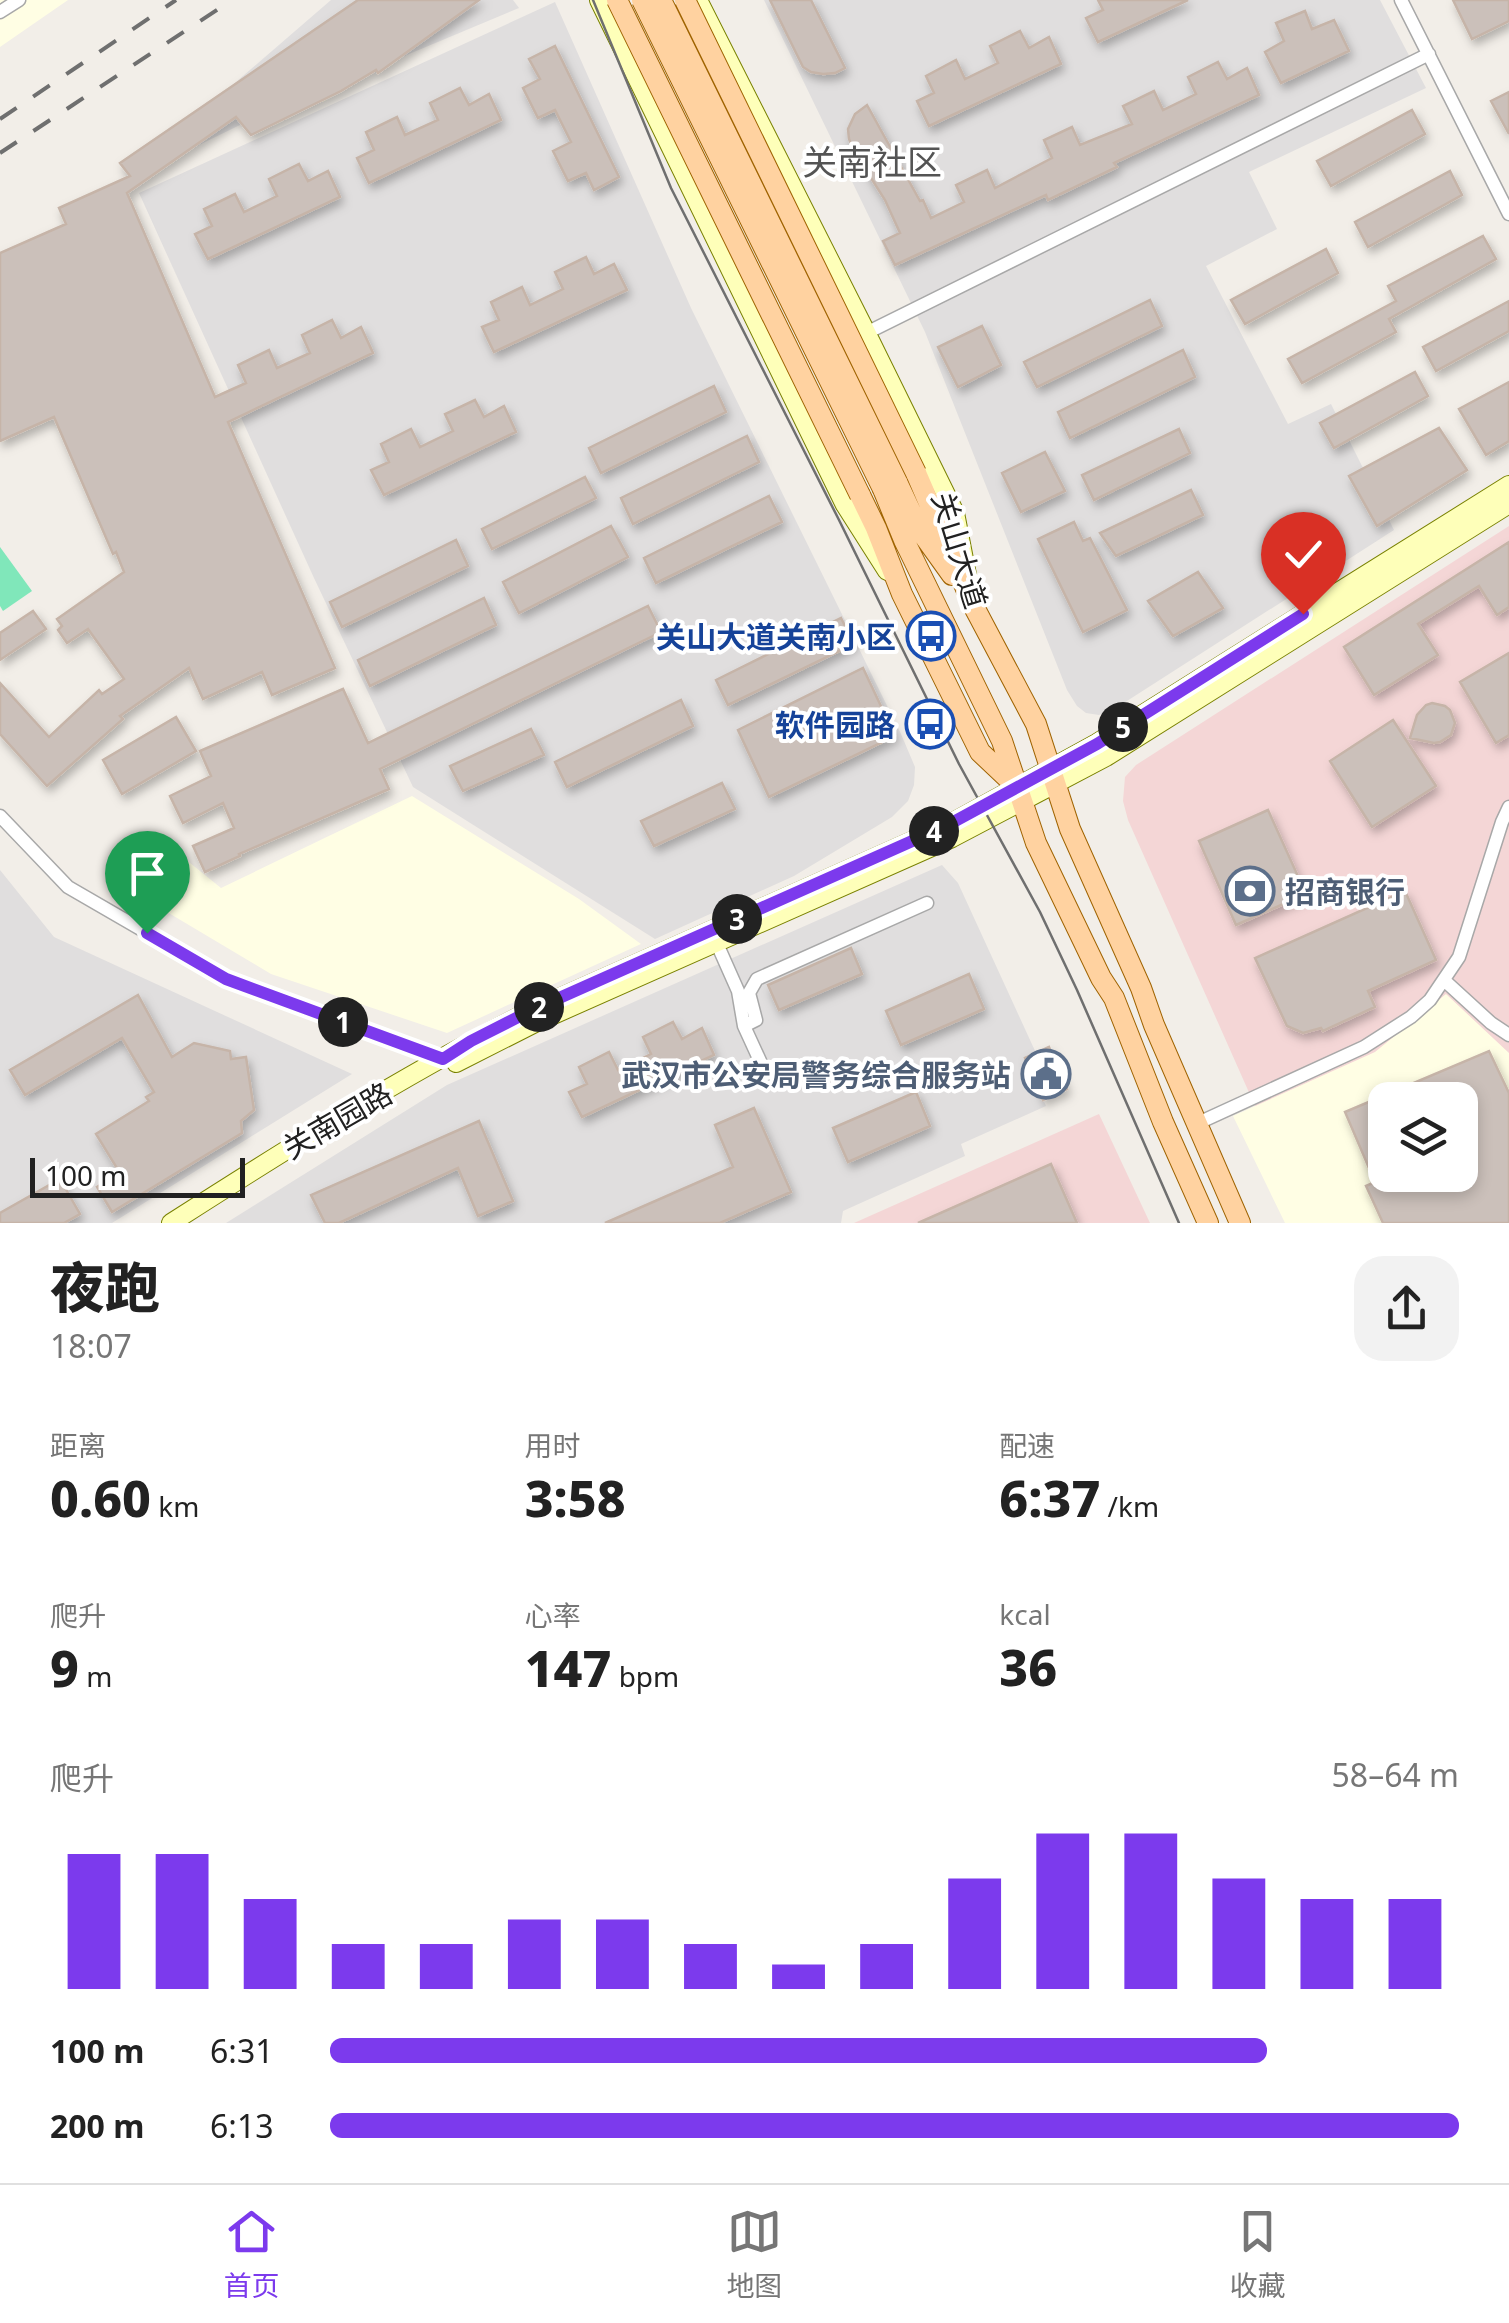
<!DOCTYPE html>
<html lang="zh">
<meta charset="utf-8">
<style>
:root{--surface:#fff;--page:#f2f2f2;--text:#222;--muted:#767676;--line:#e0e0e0;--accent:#7c3aed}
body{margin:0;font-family:"Noto Sans","Noto Sans SC",sans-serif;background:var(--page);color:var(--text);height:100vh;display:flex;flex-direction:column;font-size:38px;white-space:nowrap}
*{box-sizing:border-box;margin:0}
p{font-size:32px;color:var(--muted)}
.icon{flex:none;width:55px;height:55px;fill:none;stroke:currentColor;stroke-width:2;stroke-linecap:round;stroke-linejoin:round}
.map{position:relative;height:1223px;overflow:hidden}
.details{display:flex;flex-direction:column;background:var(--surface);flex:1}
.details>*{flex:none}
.fabs{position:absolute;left:1368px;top:1082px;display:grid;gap:20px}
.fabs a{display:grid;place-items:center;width:110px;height:110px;border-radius:20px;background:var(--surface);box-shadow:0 5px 15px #0003;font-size:50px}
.scale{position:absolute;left:30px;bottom:25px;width:215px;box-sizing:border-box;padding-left:10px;border:5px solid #212121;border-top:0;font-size:28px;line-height:35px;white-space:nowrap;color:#212121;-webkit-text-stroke:8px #fff;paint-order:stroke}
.pin{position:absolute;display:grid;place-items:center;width:85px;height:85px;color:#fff;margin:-102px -42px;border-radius:50% 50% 50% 0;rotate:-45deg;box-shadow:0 0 10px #0007}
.pin .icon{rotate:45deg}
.km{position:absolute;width:50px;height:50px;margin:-25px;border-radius:50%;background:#222;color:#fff;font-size:28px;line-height:50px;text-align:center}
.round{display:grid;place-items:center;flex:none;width:105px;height:105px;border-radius:30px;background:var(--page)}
.summary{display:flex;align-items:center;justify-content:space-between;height:170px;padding:0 50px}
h1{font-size:55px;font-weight:800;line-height:75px}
.figures{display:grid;grid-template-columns:repeat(3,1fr);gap:15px;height:170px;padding:10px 50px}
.figures div{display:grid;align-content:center}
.figures b{font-size:50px;font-weight:800}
.figures small{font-size:28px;font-weight:400}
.figures p{font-size:28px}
.chart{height:280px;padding:20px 50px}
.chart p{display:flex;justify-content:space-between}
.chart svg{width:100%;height:180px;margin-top:10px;stroke:var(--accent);stroke-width:6}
ul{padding:0 50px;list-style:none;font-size:32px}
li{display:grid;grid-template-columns:160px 120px 1fr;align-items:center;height:75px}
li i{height:25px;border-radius:12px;background:var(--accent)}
.tab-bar{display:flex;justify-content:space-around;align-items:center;height:140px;border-top:2px solid var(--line);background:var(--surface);font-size:28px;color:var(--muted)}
.tab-bar a{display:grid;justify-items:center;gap:5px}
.tab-bar .selected{color:var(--accent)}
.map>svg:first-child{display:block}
.residential{fill:#e0dede}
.commercial{fill:#f4d6d6;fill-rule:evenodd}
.education{fill:#fffee4;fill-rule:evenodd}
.pitch{fill:#80e7ba}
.building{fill:#cbc0ba;stroke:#c6b4a8;stroke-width:2.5;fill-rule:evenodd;filter:url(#shadow)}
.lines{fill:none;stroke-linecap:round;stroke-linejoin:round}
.minor-casing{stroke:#a8a8a8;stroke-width:15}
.secondary-casing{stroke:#798100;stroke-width:20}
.primary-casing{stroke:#9f6300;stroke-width:22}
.minor{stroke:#fff;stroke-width:12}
.secondary{stroke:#feffb9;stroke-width:18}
.primary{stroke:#ffd2a0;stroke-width:20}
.tram{stroke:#6f6f6f;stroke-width:2.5}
.rail{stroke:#6f6f6f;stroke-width:4;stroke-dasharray:20 20;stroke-linecap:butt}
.primary-bridge-casing{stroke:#9f6300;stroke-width:22;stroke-linecap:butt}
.primary-bridge{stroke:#ffd2a0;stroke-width:20}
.route-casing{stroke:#fff;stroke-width:20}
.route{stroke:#7c3aed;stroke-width:12}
.labels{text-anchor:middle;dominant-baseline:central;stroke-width:8;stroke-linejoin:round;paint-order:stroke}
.street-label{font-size:30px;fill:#212121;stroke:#fff}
.transit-label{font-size:30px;font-weight:bold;fill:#164399;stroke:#fff;text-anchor:end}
.service-label{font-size:30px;font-weight:bold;fill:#4e5e75;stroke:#fff;text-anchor:start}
.quarter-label{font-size:35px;fill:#545454;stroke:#fff}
</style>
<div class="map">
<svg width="1509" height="1223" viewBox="0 0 1509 1223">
<defs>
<filter id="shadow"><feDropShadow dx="3" dy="5.5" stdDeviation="5" flood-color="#0004"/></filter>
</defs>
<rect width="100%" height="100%" fill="#f2eee8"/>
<path class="residential" d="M 331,0 L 513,0 L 519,8 L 242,124 L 117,185 Z
M 764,0 L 1380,0 L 1426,88 L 1249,172 L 1277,229 L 1206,266 L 1288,424 L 1331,404 L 1394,530 L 1116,708 L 1099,715 L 1086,713 L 1077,706 L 1067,690 L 925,332 Z
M 555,2 L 691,308 L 901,734 L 915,767 L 914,785 L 908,801 L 892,817 L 794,876 L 655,939 L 413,787 L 314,578 L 139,193 Z
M 942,865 L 958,883 L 1036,1053 L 1025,1059 L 1046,1106 L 961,1144 L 965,1156 L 843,1211 L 841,1223 L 226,1223 L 447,1085 Z
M 0,870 L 54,937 L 352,1074 L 112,1223 L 0,1223 Z"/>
<path class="commercial" d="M 1509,526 L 1509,1223 L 1307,1223 L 1128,820 L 1123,801 L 1125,777 L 1136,765 ZM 1385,1100 L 1460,1100 L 1460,1175 L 1385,1175 Z
M 1099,1114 L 1150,1223 L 854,1223 Z"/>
<path class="education" d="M 0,0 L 68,0 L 0,47 Z
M 412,796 L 579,899 L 641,944 L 447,1033 L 271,974 L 120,884 L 174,850 L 221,888 Z
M 1446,994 L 1509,1053 L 1509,1223 L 1285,1223 L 1233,1116 L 1375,1052 ZM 1385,1100 L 1460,1100 L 1460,1175 L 1385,1175 Z"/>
<path class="pitch" d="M 0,547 L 32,591 L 3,611 L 0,606 Z"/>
<path class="building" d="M 358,0 L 479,0 L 378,73 L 376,70 L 341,91 L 251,135 L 236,117 L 127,193 L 215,397 L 246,383 L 238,365 L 269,350 L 277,368 L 310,353 L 302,335 L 332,320 L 341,338 L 361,327 L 373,353 L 228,422 L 335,668 L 272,695 L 262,672 L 203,699 L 189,668 L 120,716 L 123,719 L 47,786 L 0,734 L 0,683 L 49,737 L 99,690 L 102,694 L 124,679 L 88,629 L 67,643 L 58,630 L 62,626 L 57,619 L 124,572 L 116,552 L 113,554 L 54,417 L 0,441 L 0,253 L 66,224 L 59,208 L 130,176 L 120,163 Z
M 770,0 L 811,0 L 845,68 L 835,73 L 823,74 L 811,72 L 803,67 Z
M 1098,0 L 1188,0 L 1098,42 L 1086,18 L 1103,10 Z
M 1453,0 L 1509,0 L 1509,21 L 1472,39 Z
M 1305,11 L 1312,29 L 1334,20 L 1349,51 L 1281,83 L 1265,52 L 1284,41 L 1276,23 Z
M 1020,31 L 1029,48 L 1049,37 L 1061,64 L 929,126 L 917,101 L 934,93 L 926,76 L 956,60 L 965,79 L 998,63 L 990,46 Z
M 555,46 L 619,177 L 594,190 L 586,173 L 568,181 L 553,151 L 571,142 L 555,110 L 538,118 L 523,88 L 540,79 L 529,59 Z
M 1218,62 L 1227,79 L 1247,68 L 1259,95 L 1114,163 L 1117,167 L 1048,200 L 1046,195 L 895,265 L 883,241 L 900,233 L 885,200 L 854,151 L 849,139 L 848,129 L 855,114 L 867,105 L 920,201 L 923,200 L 931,218 L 964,202 L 956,185 L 987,170 L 995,188 L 1052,158 L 1044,140 L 1072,127 L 1080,145 L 1132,124 L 1123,106 L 1154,91 L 1163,110 L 1196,94 L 1188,77 Z
M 460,88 L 469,105 L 489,94 L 501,120 L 369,183 L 357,158 L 374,150 L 366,132 L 397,117 L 405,135 L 438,120 L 430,103 Z
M 1509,92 L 1509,134 L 1491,101 Z
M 1412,110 L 1425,134 L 1331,186 L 1317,161 Z
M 299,164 L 308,181 L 328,171 L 340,197 L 208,259 L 195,234 L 212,226 L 204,209 L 235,194 L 244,212 L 277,196 L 269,179 Z
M 1450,171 L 1462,195 L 1368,247 L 1355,222 Z
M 1483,236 L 1496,259 L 1389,319 L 1396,332 L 1302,383 L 1288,359 L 1396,301 L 1388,286 Z
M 1326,249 L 1338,273 L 1245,324 L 1231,300 Z
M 586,257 L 594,274 L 614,264 L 627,290 L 494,352 L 482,327 L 499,320 L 491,302 L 522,287 L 530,305 L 563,289 L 555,272 Z
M 1150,300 L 1162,326 L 1037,387 L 1024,362 Z
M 1509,301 L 1509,331 L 1436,371 L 1423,347 Z
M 982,326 L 1001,365 L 958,387 L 938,347 Z
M 1183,350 L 1195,377 L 1070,438 L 1058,412 Z
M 1415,372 L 1428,396 L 1334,448 L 1320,423 Z
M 1509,382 L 1509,441 L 1486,455 L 1459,409 Z
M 714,386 L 726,412 L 601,473 L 589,448 Z
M 475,400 L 484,417 L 504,406 L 516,432 L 384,495 L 371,470 L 389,462 L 381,444 L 411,429 L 420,447 L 453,431 L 445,414 Z
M 1439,428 L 1467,470 L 1377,526 L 1349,476 Z
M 1179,429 L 1190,453 L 1094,500 L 1082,475 Z
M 747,436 L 759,462 L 633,524 L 621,498 Z
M 1045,452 L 1065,491 L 1021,512 L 1002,473 Z
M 585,477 L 596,498 L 492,549 L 482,529 Z
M 1191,490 L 1203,515 L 1116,556 L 1100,533 Z
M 769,496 L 782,522 L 656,583 L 644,558 Z
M 1074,522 L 1083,541 L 1090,538 L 1127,610 L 1083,632 L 1038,539 Z
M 611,526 L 628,557 L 519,613 L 503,582 Z
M 456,540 L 468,566 L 342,627 L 330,602 Z
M 1509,542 L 1509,607 L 1497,615 L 1479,586 L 1418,624 L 1438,655 L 1374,695 L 1344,647 Z
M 1198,572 L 1223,608 L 1173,636 L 1148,601 Z
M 484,598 L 496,625 L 370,686 L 358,660 Z
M 648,606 L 661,632 L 380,769 L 389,789 L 239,854 L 240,856 L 205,872 L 193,846 L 234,828 L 223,803 L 183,823 L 170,796 L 211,776 L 200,751 L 343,689 L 368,743 Z
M 33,611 L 46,629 L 0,660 L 0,633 Z
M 841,618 L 854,644 L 728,705 L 716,680 Z
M 1509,653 L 1509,735 L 1496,743 L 1460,682 Z
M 863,668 L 895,736 L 769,797 L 738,730 Z
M 681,700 L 693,726 L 567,787 L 555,762 Z
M 1432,703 L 1445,706 L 1450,710 L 1455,723 L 1451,735 L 1440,742 L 1434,743 L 1410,738 L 1417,715 L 1426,705 Z
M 176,717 L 196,751 L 122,794 L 103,760 Z
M 1393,720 L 1436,786 L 1372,827 L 1330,761 Z
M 531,729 L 544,755 L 463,791 L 450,766 Z
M 722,783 L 735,809 L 654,846 L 641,821 Z
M 1268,810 L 1306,894 L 1236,925 L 1199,841 Z
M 1405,891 L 1436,960 L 1368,991 L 1375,1007 L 1323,1031 L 1321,1028 L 1303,1033 L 1287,1026 L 1255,958 Z
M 851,948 L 862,974 L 779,1010 L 768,985 Z
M 969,974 L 984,1009 L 901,1045 L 886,1011 Z
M 138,995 L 172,1057 L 194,1043 L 230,1051 L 231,1059 L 246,1057 L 254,1110 L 241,1121 L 242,1133 L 112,1212 L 97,1187 L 120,1173 L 96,1134 L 149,1101 L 146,1097 L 154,1092 L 122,1038 L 25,1095 L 10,1070 Z
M 673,1022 L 682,1039 L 702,1028 L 714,1055 L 582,1117 L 569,1092 L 587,1084 L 579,1067 L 609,1052 L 618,1070 L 651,1054 L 643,1037 Z
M 1049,1047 L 1067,1089 L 1043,1100 L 1025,1058 Z
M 1489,1051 L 1509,1093 L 1509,1223 L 1383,1223 L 1366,1186 L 1375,1182 L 1345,1112 ZM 1385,1100 L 1460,1100 L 1460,1175 L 1385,1175 Z
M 916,1092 L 930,1126 L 848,1162 L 833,1128 Z
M 754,1108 L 791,1192 L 720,1223 L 605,1223 L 733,1167 L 715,1125 Z
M 479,1121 L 513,1201 L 478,1216 L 458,1168 L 339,1223 L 325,1223 L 311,1195 Z
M 1051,1164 L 1077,1223 L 918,1223 Z
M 60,1179 L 80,1214 L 64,1223 L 0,1223 L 0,1213 Z"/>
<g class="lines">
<g class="minor-casing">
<path id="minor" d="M 1401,0 L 1509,214
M 0,12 L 19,0
M 826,353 L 1429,54
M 0,816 L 68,887 L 227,979 L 443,1059
M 714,937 L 738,991 L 744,1026 L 766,1074
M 1445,981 L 1491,1023 L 1509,1035
M 744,1026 L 756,1020 L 749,993 L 757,979 L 927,903
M 1196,1124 L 1364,1047 L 1411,1017 L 1430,1000 L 1459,957 L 1502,822 L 1509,807"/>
</g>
<g class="secondary-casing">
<path id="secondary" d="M 599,0 L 845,505 L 887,571
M 698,0 L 866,332 L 955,513 L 968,580
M 456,1063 L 535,1023 L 952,838 L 1106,757 L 1509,504
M 171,1223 C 288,1148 406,1074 530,1011 L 946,826 L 1097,743 L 1509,485"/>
</g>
<g class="primary-casing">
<path id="primary" d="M 916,473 L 973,605 L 1036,724 L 1070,829 L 1141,988 L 1154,1025 L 1240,1223
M 897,482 L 919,529 L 952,575
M 883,489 L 904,540 L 1002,741 L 1036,843 L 1101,978 L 1114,998 L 1163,1122 L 1208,1223
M 860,495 L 876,528 L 902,594 L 980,752 L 1016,786"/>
</g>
<use href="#minor" class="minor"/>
<use href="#secondary" class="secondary"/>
<use href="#primary" class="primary"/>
<path class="tram" d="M 593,0 L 671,188 L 839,520 L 959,764 L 1040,912 L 1077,990 L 1179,1223"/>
<path class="rail" d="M 0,119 L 176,0
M 0,153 L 232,0"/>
<g class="primary-bridge-casing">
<path id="primary-bridge" d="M 617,0 L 860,495
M 642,0 L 883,489
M 661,0 L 897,482
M 685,0 L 916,473"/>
</g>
<use href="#primary-bridge" class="primary-bridge"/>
</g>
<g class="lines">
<g class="route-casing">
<path id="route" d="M 147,933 L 226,979 L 443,1059 L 471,1041 L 530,1011 L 946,826 L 1097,744 L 1303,614"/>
</g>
<use href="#route" class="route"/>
</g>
<defs>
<g id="bus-ring" transform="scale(2.5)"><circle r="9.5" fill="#fff" stroke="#1a4fb4" stroke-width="1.5"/><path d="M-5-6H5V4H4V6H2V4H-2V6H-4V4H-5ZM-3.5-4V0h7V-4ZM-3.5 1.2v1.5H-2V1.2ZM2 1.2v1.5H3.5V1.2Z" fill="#1a4fb4"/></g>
<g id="bank-ring" transform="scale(2.5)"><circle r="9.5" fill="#fff" stroke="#5c6f8a" stroke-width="1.5"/><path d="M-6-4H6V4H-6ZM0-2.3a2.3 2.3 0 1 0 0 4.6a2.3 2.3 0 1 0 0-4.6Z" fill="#5c6f8a"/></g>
<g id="civic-ring" transform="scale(2.5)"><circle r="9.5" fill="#fff" stroke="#5c6f8a" stroke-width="1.5"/><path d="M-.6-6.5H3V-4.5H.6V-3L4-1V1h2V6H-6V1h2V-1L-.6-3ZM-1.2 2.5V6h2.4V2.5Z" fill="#5c6f8a"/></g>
</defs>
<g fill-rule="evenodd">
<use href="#bus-ring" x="931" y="636"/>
<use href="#bus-ring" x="930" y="724"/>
<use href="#bank-ring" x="1250" y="891"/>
<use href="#civic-ring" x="1046" y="1074"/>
</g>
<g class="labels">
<g class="street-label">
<text transform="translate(960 550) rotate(73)">关山大道</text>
<text transform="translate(337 1120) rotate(-30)">关南园路</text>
</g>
<g class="transit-label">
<text x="896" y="636">关山大道关南小区</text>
<text x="895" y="724">软件园路</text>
</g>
<g class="service-label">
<text x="1285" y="891">招商银行</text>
<text x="1011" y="1074" text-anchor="end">武汉市公安局警务综合服务站</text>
</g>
<g class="quarter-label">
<text x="872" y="161">关南社区</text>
</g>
</g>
</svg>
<div class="fabs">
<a><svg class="icon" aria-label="layers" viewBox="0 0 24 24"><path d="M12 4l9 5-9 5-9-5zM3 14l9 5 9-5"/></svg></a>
</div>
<div class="scale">100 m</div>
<div class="pin" style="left:147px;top:933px;background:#1e9e55"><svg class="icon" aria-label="arrive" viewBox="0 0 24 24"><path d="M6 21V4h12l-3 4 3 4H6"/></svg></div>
<div class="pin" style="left:1303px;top:614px;background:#d93025"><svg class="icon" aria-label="check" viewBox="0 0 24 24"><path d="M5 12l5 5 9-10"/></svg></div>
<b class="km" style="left:343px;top:1022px">1</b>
<b class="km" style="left:539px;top:1007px">2</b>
<b class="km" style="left:737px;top:919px">3</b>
<b class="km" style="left:934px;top:831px">4</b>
<b class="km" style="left:1123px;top:727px">5</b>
</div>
<section class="details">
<div class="summary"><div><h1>夜跑</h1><p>18:07</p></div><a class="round"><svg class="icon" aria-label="share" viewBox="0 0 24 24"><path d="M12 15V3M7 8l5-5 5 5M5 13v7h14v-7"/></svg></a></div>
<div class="figures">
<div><p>距离</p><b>0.60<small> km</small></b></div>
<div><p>用时</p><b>3:58</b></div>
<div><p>配速</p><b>6:37<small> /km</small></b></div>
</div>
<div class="figures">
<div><p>爬升</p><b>9<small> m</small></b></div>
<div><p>心率</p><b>147<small> bpm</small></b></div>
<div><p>kcal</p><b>36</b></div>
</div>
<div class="chart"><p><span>爬升</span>58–64 m</p>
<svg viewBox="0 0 160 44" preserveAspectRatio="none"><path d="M5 44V11M15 44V11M25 44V22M35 44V33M45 44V33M55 44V27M65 44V27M75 44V33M85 44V38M95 44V33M105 44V17M115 44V6M125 44V6M135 44V17M145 44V22M155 44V22"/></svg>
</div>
<ul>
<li><b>100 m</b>6:31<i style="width:83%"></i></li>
<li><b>200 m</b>6:13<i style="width:100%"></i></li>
</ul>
</section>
<nav class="tab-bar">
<a class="selected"><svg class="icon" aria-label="home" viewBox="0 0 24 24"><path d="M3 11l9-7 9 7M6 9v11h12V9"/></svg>首页</a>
<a><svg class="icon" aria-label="map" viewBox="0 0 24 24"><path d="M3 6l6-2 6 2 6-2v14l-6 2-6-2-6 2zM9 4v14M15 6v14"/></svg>地图</a>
<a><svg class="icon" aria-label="saved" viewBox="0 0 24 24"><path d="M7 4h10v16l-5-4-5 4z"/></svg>收藏</a>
</nav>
